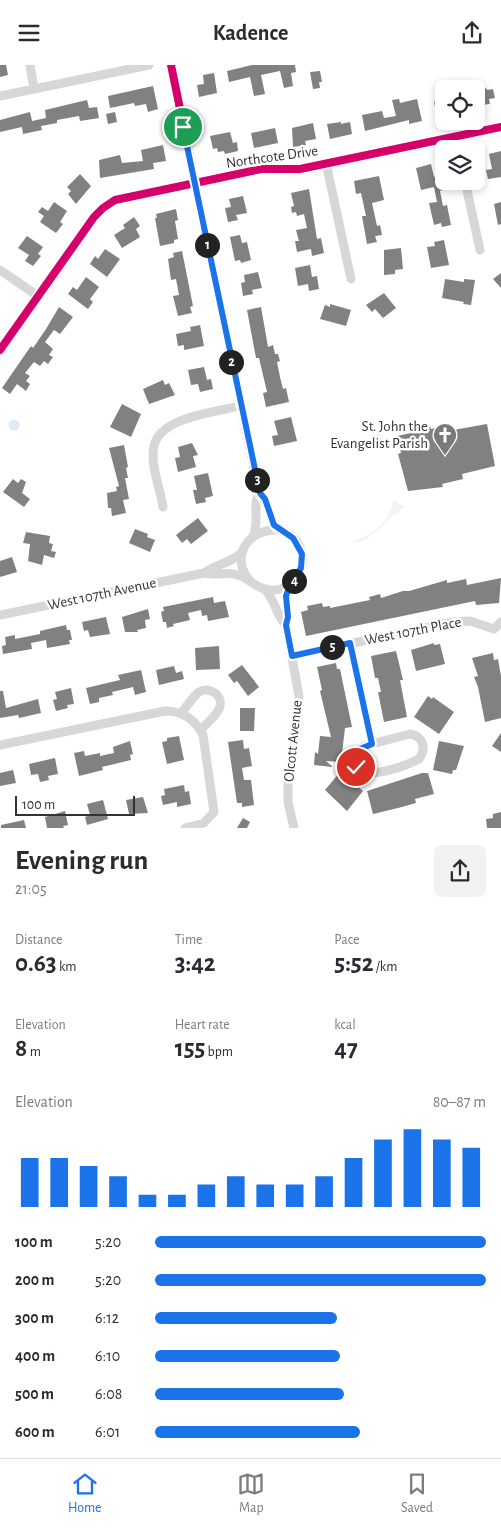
<!DOCTYPE html>
<meta charset="utf-8">
<style>
:root{--surface:#fff;--page:#f2f2f3;--text:#2b2b33;--muted:#7c7c81;--line:#e1e1e2;--accent:#1a73e8}
body{margin:0;font-family:"Alegreya Sans",sans-serif;background:var(--page);color:var(--text);height:100vh;display:flex;flex-direction:column;font-size:19px;white-space:nowrap}
*{box-sizing:border-box;margin:0}
p{font-size:16px;color:var(--muted)}
.icon{flex:none;width:28px;height:28px;fill:none;stroke:currentColor;stroke-width:2;stroke-linecap:round;stroke-linejoin:round}
.map{position:relative;height:763px;overflow:hidden}
.sheet{display:flex;flex-direction:column;background:var(--surface);flex:1}
.sheet>*{flex:none}
.tools{position:absolute;left:435px;top:15px;display:grid;gap:10px}
.tools a{display:grid;place-items:center;width:50px;height:50px;border-radius:8px;background:var(--surface);box-shadow:0 2px 8px #0003;font-size:25px}
.scale{position:absolute;left:15px;bottom:12px;width:120px;box-sizing:border-box;padding-left:5px;border:2px solid #333;border-top:0;font-size:14px;line-height:18px;white-space:nowrap;color:#333;-webkit-text-stroke:4px #fff;paint-order:stroke}
.pin{position:absolute;display:grid;place-items:center;width:42px;height:42px;color:#fff;margin:-21px;border:2px solid #fff;border-radius:50%;box-shadow:0 1px 5px #0007}
.km{position:absolute;width:25px;height:25px;margin:-12px;border-radius:50%;background:#222;color:#fff;font-size:14px;line-height:25px;text-align:center}
.round{display:grid;place-items:center;flex:none;width:52px;height:52px;border-radius:8px;background:var(--page)}
.headline{display:flex;align-items:center;justify-content:space-between;height:85px;padding:0 15px}
h1{font-size:28px;font-weight:600;line-height:38px}
.metrics{display:grid;grid-template-columns:repeat(3,1fr);gap:8px;height:85px;padding:5px 15px}
.metrics div{display:grid;align-content:center}
.metrics b{font-size:25px;font-weight:600}
.metrics small{font-size:14px;font-weight:400}
.metrics p{font-size:14px}
.chart{height:140px;padding:10px 15px}
.chart p{display:flex;justify-content:space-between}
.chart svg{width:100%;height:90px;margin-top:5px;stroke:var(--accent);stroke-width:6}
ul{padding:0 15px;list-style:none;font-size:16px}
li{display:grid;grid-template-columns:80px 60px 1fr;align-items:center;height:38px}
li i{height:12px;border-radius:6px;background:var(--accent)}
header{display:flex;justify-content:space-between;align-items:center;height:65px;padding:0 15px;background:var(--surface);font-size:22px;font-weight:600}
.menu{display:flex;justify-content:space-around;align-items:center;height:70px;border-top:1px solid var(--line);background:var(--surface);font-size:14px;color:var(--muted)}
.menu a{display:grid;justify-items:center;gap:2px}
.menu .selected{color:var(--accent)}
.map>svg:first-child{display:block}
.green{fill:#f1f5ed}
.water{fill:#ddebf3}
.building{fill:#818181}
.lines{fill:none;stroke-linecap:round;stroke-linejoin:round}
.minor{stroke:#d7d7d7;stroke-width:9}
.cycleway-casing{stroke:#fff;stroke-width:11}
.cycleway{stroke:#d6006c;stroke-width:8}
.route-casing{stroke:#fff;stroke-width:10}
.route{stroke:#1a73e8;stroke-width:6}
.labels{text-anchor:middle;dominant-baseline:central;stroke-width:5;stroke-linejoin:round;paint-order:stroke}
.street-label{font-size:15px;fill:#333;stroke:#fff}
.poi-label{font-size:15px;fill:#333;stroke:#fff;text-anchor:end}
</style>
<header><svg class="icon" aria-label="menu" viewBox="0 0 24 24"><path d="M4 6h16M4 12h16M4 18h16"/></svg>Kadence<svg class="icon" aria-label="share" viewBox="0 0 24 24"><path d="M12 15V3M7 8l5-5 5 5M5 13v7h14v-7"/></svg></header>
<div class="map">
<svg width="501" height="763" viewBox="0 0 501 763">
<rect width="100%" height="100%" fill="#fff"/>
<path class="green" d="M 394,436 L 405,442 C 387,452 377,471 357,478 L 356,475 C 369,471 381,462 388,451 C 391,446 391,440 394,436 Z"/>
<path class="water" d="M8.5 360a5.5 5.5 0 1 1 11 0a5.5 5.5 0 1 1-11 0Z"/>
<path class="building" d="M 0,0 L 6,0 L 8,10 L 0,12 Z
M 252,0 L 295,0 L 296,7 L 291,8 L 293,21 L 284,23 L 280,6 L 261,10 L 265,29 L 254,31 L 250,12 L 229,17 L 227,6 Z
M 320,6 L 322,17 L 319,17 L 320,23 L 313,24 L 310,7 Z
M 214,8 L 217,28 L 199,32 L 197,20 L 204,19 L 203,10 Z
M 153,21 L 158,44 L 148,47 L 146,39 L 135,41 L 134,38 L 110,43 L 108,31 Z
M 486,23 L 487,25 L 493,24 L 495,33 L 489,34 L 490,39 L 482,40 L 483,43 L 476,44 L 476,25 Z
M 399,34 L 400,38 L 417,34 L 422,56 L 409,59 L 409,55 L 365,66 L 362,50 L 382,46 L 384,53 L 396,51 L 392,35 Z
M 87,35 L 89,43 L 97,42 L 99,53 L 80,56 L 79,51 L 57,55 L 57,58 L 41,61 L 42,65 L 23,69 L 22,62 L 0,67 L 0,55 L 30,47 L 32,56 L 46,53 L 45,45 Z
M 444,35 L 444,51 L 437,52 L 434,37 Z
M 115,47 L 117,57 L 108,59 L 106,49 Z
M 341,57 L 341,59 L 350,57 L 352,69 L 330,74 L 327,59 Z
M 313,58 L 316,74 L 305,76 L 306,80 L 293,82 L 292,63 Z
M 275,63 L 278,78 L 254,83 L 251,68 Z
M 230,67 L 233,78 L 237,77 L 238,86 L 225,89 L 224,86 L 218,87 L 217,83 L 213,84 L 210,71 Z
M 163,80 L 166,96 L 153,98 L 154,104 L 100,113 L 99,95 L 120,90 L 122,98 L 143,96 L 141,85 Z
M 501,86 L 501,112 L 488,114 L 486,105 L 492,104 L 489,89 Z
M 431,99 L 434,112 L 441,110 L 445,124 L 440,126 L 443,141 L 447,140 L 451,160 L 442,162 L 441,158 L 434,160 L 429,138 L 437,137 L 434,122 L 421,125 L 416,103 Z
M 80,109 L 91,121 L 76,139 L 68,129 L 71,126 L 67,122 Z
M 379,111 L 384,135 L 372,138 L 377,161 L 380,160 L 382,170 L 375,171 L 377,177 L 367,179 L 362,151 L 366,151 L 361,128 L 356,129 L 354,116 Z
M 309,124 L 317,174 L 321,173 L 324,188 L 312,191 L 311,184 L 297,187 L 295,176 L 299,176 L 296,165 L 307,163 L 304,149 L 297,151 L 296,147 L 292,148 L 291,142 L 294,141 L 291,128 Z
M 243,131 L 247,148 L 236,150 L 238,155 L 228,157 L 225,143 L 231,142 L 229,134 Z
M 54,137 L 67,146 L 60,157 L 63,159 L 56,168 L 40,157 L 44,151 L 38,147 L 42,142 L 48,146 Z
M 501,137 L 501,159 L 498,160 L 494,139 Z
M 176,144 L 178,155 L 175,156 L 178,174 L 174,175 L 174,178 L 160,181 L 155,153 L 157,153 L 156,149 Z
M 134,152 L 140,161 L 136,164 L 140,172 L 122,183 L 114,170 L 125,163 L 123,160 Z
M 240,170 L 242,178 L 247,177 L 251,195 L 241,198 L 240,195 L 235,196 L 230,172 Z
M 27,171 L 43,182 L 38,189 L 41,191 L 33,201 L 25,196 L 29,190 L 18,183 Z
M 444,175 L 449,200 L 431,203 L 427,182 L 435,181 L 434,177 Z
M 401,183 L 403,204 L 395,205 L 395,209 L 384,210 L 384,185 Z
M 105,184 L 120,194 L 107,212 L 90,199 L 95,191 L 98,194 Z
M 182,186 L 193,241 L 190,242 L 192,248 L 178,251 L 173,231 L 179,230 L 176,214 L 171,215 L 168,194 L 174,192 L 173,188 Z
M 310,200 L 312,212 L 317,211 L 319,224 L 309,226 L 308,219 L 298,221 L 295,203 Z
M 258,207 L 262,223 L 252,225 L 253,229 L 243,231 L 241,218 L 245,217 L 244,210 Z
M 501,208 L 501,223 L 493,214 Z
M 86,212 L 99,222 L 90,234 L 93,237 L 88,244 L 68,229 L 73,222 L 77,225 Z
M 445,214 L 464,217 L 464,214 L 475,215 L 471,240 L 463,239 L 464,237 L 442,233 Z
M 384,228 L 396,243 L 383,253 L 375,244 L 372,247 L 366,240 Z
M 330,239 L 351,245 L 346,261 L 320,254 L 325,240 L 330,242 Z
M 59,242 L 73,252 L 60,269 L 54,265 L 45,277 L 53,284 L 49,290 L 53,292 L 48,299 L 44,296 L 40,301 L 34,297 L 25,308 L 30,311 L 26,316 L 30,319 L 26,326 L 17,319 L 10,329 L 2,323 L 31,281 L 33,283 L 46,264 Z
M 261,242 L 268,282 L 273,280 L 275,289 L 278,289 L 280,296 L 277,297 L 280,312 L 283,324 L 286,323 L 289,337 L 266,342 L 263,328 L 267,327 L 259,293 L 256,293 L 247,245 Z
M 200,260 L 204,281 L 184,285 L 184,280 L 178,281 L 176,269 L 191,266 L 190,262 Z
M 204,302 L 207,315 L 211,314 L 213,324 L 200,327 L 198,319 L 191,320 L 188,305 Z
M 163,315 L 165,320 L 169,318 L 175,330 L 149,339 L 143,324 Z
M 122,339 L 141,349 L 131,372 L 110,362 Z
M 291,352 L 297,376 L 274,381 L 272,371 L 278,370 L 274,356 Z
M 487,359 L 495,401 L 462,409 L 463,414 L 442,419 L 443,422 L 408,426 L 398,389 L 401,388 L 397,371 L 416,367 L 415,364 L 430,361 L 431,364 L 452,360 L 453,365 Z
M 192,378 L 198,390 L 193,391 L 196,402 L 178,407 L 175,393 L 180,392 L 178,382 Z
M 124,380 L 128,402 L 126,403 L 128,413 L 125,413 L 129,434 L 123,435 L 126,448 L 112,451 L 111,443 L 108,443 L 107,428 L 117,426 L 116,422 L 119,421 L 109,383 Z
M 208,408 L 213,431 L 205,433 L 206,437 L 196,439 L 193,425 L 197,425 L 194,411 Z
M 13,414 L 18,418 L 21,414 L 26,417 L 22,428 L 30,434 L 24,442 L 3,427 Z
M 198,453 L 208,466 L 191,479 L 187,474 L 182,478 L 176,470 Z
M 135,464 L 148,469 L 147,472 L 155,475 L 150,487 L 129,478 Z
M 26,467 L 50,471 L 49,478 L 53,479 L 51,486 L 56,487 L 54,493 L 44,490 L 42,500 L 28,496 L 30,479 L 23,478 Z
M 12,492 L 17,507 L 0,512 L 0,496 Z
M 501,513 L 499,538 L 476,540 L 475,536 L 306,571 L 301,547 L 308,545 L 307,541 L 322,538 L 323,542 L 330,541 L 330,543 L 370,535 L 369,532 L 380,529 L 381,533 L 403,526 L 409,526 L 447,515 L 447,518 L 466,514 L 467,520 Z
M 213,532 L 214,538 L 225,536 L 229,552 L 208,556 L 207,550 L 202,551 L 201,545 L 188,548 L 190,555 L 173,559 L 174,561 L 167,563 L 166,557 L 163,557 L 161,547 L 164,546 L 163,542 Z
M 148,544 L 150,554 L 145,555 L 146,563 L 137,565 L 138,567 L 125,567 L 122,552 Z
M 106,552 L 110,569 L 90,572 L 88,565 L 84,566 L 82,557 Z
M 66,560 L 67,565 L 70,565 L 72,575 L 69,575 L 70,579 L 47,583 L 46,575 L 31,578 L 32,584 L 3,589 L 2,581 L 6,580 L 5,572 L 15,570 L 15,574 L 40,569 L 40,566 Z
M 434,578 L 434,580 L 440,579 L 445,599 L 416,606 L 411,585 Z
M 219,581 L 220,604 L 196,605 L 195,583 Z
M 396,586 L 403,615 L 400,615 L 407,652 L 384,657 L 378,627 L 381,627 L 378,613 L 375,613 L 371,591 Z
M 493,588 L 494,595 L 498,594 L 501,611 L 501,653 L 485,657 L 478,622 L 474,612 L 478,611 L 472,593 Z
M 336,598 L 337,604 L 340,604 L 352,662 L 345,663 L 341,697 L 326,696 L 333,702 L 314,700 L 315,687 L 318,689 L 320,671 L 331,672 L 320,626 L 322,625 L 317,602 Z
M 242,600 L 259,622 L 248,631 L 237,616 L 234,618 L 228,610 Z
M 174,601 L 176,608 L 182,606 L 184,614 L 159,620 L 156,605 Z
M 141,605 L 146,627 L 135,630 L 133,622 L 112,627 L 113,630 L 99,633 L 99,637 L 90,639 L 86,623 L 120,615 L 118,610 Z
M 71,623 L 74,639 L 67,640 L 68,643 L 56,646 L 53,635 L 57,634 L 55,627 Z
M 0,626 L 3,626 L 6,643 L 38,634 L 41,648 L 19,653 L 18,650 L 0,653 Z
M 428,631 L 432,634 L 433,632 L 454,647 L 439,669 L 414,652 Z
M 240,643 L 255,643 L 254,666 L 240,666 Z
M 501,668 L 501,687 L 492,681 Z
M 179,671 L 184,695 L 167,699 L 162,677 L 167,676 L 167,673 Z
M 243,675 L 244,684 L 249,683 L 252,701 L 242,703 L 244,715 L 251,715 L 254,740 L 242,742 L 242,738 L 237,738 L 228,677 Z
M 130,676 L 133,689 L 130,690 L 131,695 L 102,702 L 103,705 L 79,711 L 74,688 L 84,686 L 85,691 L 100,688 L 100,691 L 114,688 L 113,682 Z
M 439,676 L 464,681 L 456,705 L 453,705 L 452,709 L 433,705 Z
M 55,693 L 58,709 L 48,711 L 49,715 L 40,717 L 38,709 L 31,710 L 29,699 Z
M 13,705 L 16,718 L 0,721 L 0,708 Z
M 340,707 L 363,726 L 347,746 L 325,725 Z
M 422,708 L 428,708 L 434,729 L 415,734 L 416,738 L 402,742 L 373,749 L 367,726 Z
M 184,720 L 185,727 L 189,726 L 191,739 L 177,742 L 177,737 L 163,740 L 161,731 L 165,730 L 164,724 Z
M 143,732 L 148,748 L 129,749 L 126,735 Z
M 103,735 L 108,754 L 87,760 L 85,752 L 90,750 L 87,739 Z
M 65,746 L 68,760 L 63,761 L 64,763 L 47,763 L 45,752 Z
M 501,747 L 501,763 L 487,763 L 486,754 L 493,753 L 493,749 Z
M 243,753 L 250,757 L 247,763 L 237,763 Z
M 24,755 L 26,763 L 1,763 L 1,760 Z"/>
<g class="lines">
<path class="minor" d="M 30,0 L 34,24
M 171,0 L 259,428 C 270,438 268,455 279,465
M 0,31 L 149,0
M 456,71 L 458,84
M 326,98 L 351,214
M 465,116 L 480,185
M 0,205 L 38,231
M 0,285 L 94,152 L 103,143 L 115,135 L 261,104 L 300,104 L 501,62
M 163,442 C 160,423 150,399 154,381 C 160,352 216,347 240,341
M 253,472 C 260,456 252,440 259,428
M 204,508 C 216,511 227,506 238,510 C 248,512 254,522 265,524 C 286,530 306,510 302,489 C 292,441 217,473 249,515
M 264,524 C 276,535 275,549 286,560 L 299,631 L 298,657 L 288,712 L 288,737 L 294,763
M 0,550 L 204,508 C 217,498 231,499 243,486
M 286,560 C 290,546 282,533 290,520
M 350,578 L 372,679
M 292,591 L 453,557 L 470,556 L 494,564 L 501,557
M 181,648 C 187,642 192,632 199,627 C 210,620 225,632 219,644 C 215,652 206,659 201,665
M 410,669 C 423,671 427,683 419,694 C 405,701 350,723 355,691 L 364,681 Z
M 0,680 L 165,646 C 182,646 195,654 203,670 L 214,747 L 204,758 L 185,763"/>
<g class="cycleway-casing">
<path id="cycleway" d="M 171,0 L 259,428 C 270,438 268,455 279,465
M 0,285 L 94,152 L 103,143 L 115,135 L 261,104 L 300,104 L 501,62"/>
</g>
<use href="#cycleway" class="cycleway"/>
</g>
<g class="lines">
<g class="route-casing">
<path id="route" d="M 183,62 L 260,428 L 265,434 L 274,460 L 293,473 L 302,489 L 301,503 L 290,520 L 286,531 L 288,552 L 286,560 L 292,591 L 350,578 L 372,679 L 358,685 L 354,696 L 356,702"/>
</g>
<use href="#route" class="route"/>
</g>
<defs>
<g id="church-pin" transform="scale(1.25)"><path d="M0 17L-7.5 6A9.5 9.5 0 1 1 7.5 6Z" fill="#7a7a7a" stroke="#fff"/><path d="M-1.2-6h2.4v3.5h3.3v2.4h-3.3V6h-2.4V-.1h-3.3v-2.4h3.3Z" fill="#fff"/></g>
</defs>
<g fill-rule="evenodd">
<use href="#church-pin" x="445" y="370"/>
</g>
<g class="labels">
<g class="street-label">
<text transform="translate(272 92) rotate(-8)">Northcote Drive</text>
<text transform="translate(102 529) rotate(-12)">West 107th Avenue</text>
<text transform="translate(413 566) rotate(-11)">West 107th Place</text>
<text transform="translate(293 676) rotate(-84)">Olcott Avenue</text>
</g>
<g class="poi-label">
<text x="428" y="361">St. John the<tspan x="428" dy="17">Evangelist Parish</tspan></text>
</g>
</g>
</svg>
<div class="tools">
<a><svg class="icon" aria-label="locate" viewBox="0 0 24 24"><circle cx="12" cy="12" r="6"/><path d="M12 2v4M12 18v4M2 12h4M18 12h4"/></svg></a>
<a><svg class="icon" aria-label="layers" viewBox="0 0 24 24"><path d="M12 4l9 5-9 5-9-5zM3 14l9 5 9-5"/></svg></a>
</div>
<div class="scale">100 m</div>
<div class="pin" style="left:183px;top:62px;background:#1e9e55"><svg class="icon" aria-label="arrive" viewBox="0 0 24 24"><path d="M6 21V4h12l-3 4 3 4H6"/></svg></div>
<div class="pin" style="left:356px;top:702px;background:#d93025"><svg class="icon" aria-label="check" viewBox="0 0 24 24"><path d="M5 12l5 5 9-10"/></svg></div>
<b class="km" style="left:207px;top:180px">1</b>
<b class="km" style="left:231px;top:297px">2</b>
<b class="km" style="left:257px;top:415px">3</b>
<b class="km" style="left:294px;top:516px">4</b>
<b class="km" style="left:332px;top:582px">5</b>
</div>
<section class="sheet">
<div class="headline"><div><h1>Evening run</h1><p>21:05</p></div><a class="round"><svg class="icon" aria-label="share" viewBox="0 0 24 24"><path d="M12 15V3M7 8l5-5 5 5M5 13v7h14v-7"/></svg></a></div>
<div class="metrics">
<div><p>Distance</p><b>0.63<small> km</small></b></div>
<div><p>Time</p><b>3:42</b></div>
<div><p>Pace</p><b>5:52<small> /km</small></b></div>
</div>
<div class="metrics">
<div><p>Elevation</p><b>8<small> m</small></b></div>
<div><p>Heart rate</p><b>155<small> bpm</small></b></div>
<div><p>kcal</p><b>47</b></div>
</div>
<div class="chart"><p><span>Elevation</span>80–87 m</p>
<svg viewBox="0 0 160 44" preserveAspectRatio="none"><path d="M5 44V20M15 44V20M25 44V24M35 44V29M45 44V38M55 44V38M65 44V33M75 44V29M85 44V33M95 44V33M105 44V29M115 44V20M125 44V11M135 44V6M145 44V11M155 44V15"/></svg>
</div>
<ul>
<li><b>100 m</b>5:20<i style="width:100%"></i></li>
<li><b>200 m</b>5:20<i style="width:100%"></i></li>
<li><b>300 m</b>6:12<i style="width:55%"></i></li>
<li><b>400 m</b>6:10<i style="width:56%"></i></li>
<li><b>500 m</b>6:08<i style="width:57%"></i></li>
<li><b>600 m</b>6:01<i style="width:62%"></i></li>
</ul>
</section>
<nav class="menu">
<a class="selected"><svg class="icon" aria-label="home" viewBox="0 0 24 24"><path d="M3 11l9-7 9 7M6 9v11h12V9"/></svg>Home</a>
<a><svg class="icon" aria-label="map" viewBox="0 0 24 24"><path d="M3 6l6-2 6 2 6-2v14l-6 2-6-2-6 2zM9 4v14M15 6v14"/></svg>Map</a>
<a><svg class="icon" aria-label="saved" viewBox="0 0 24 24"><path d="M7 4h10v16l-5-4-5 4z"/></svg>Saved</a>
</nav>
